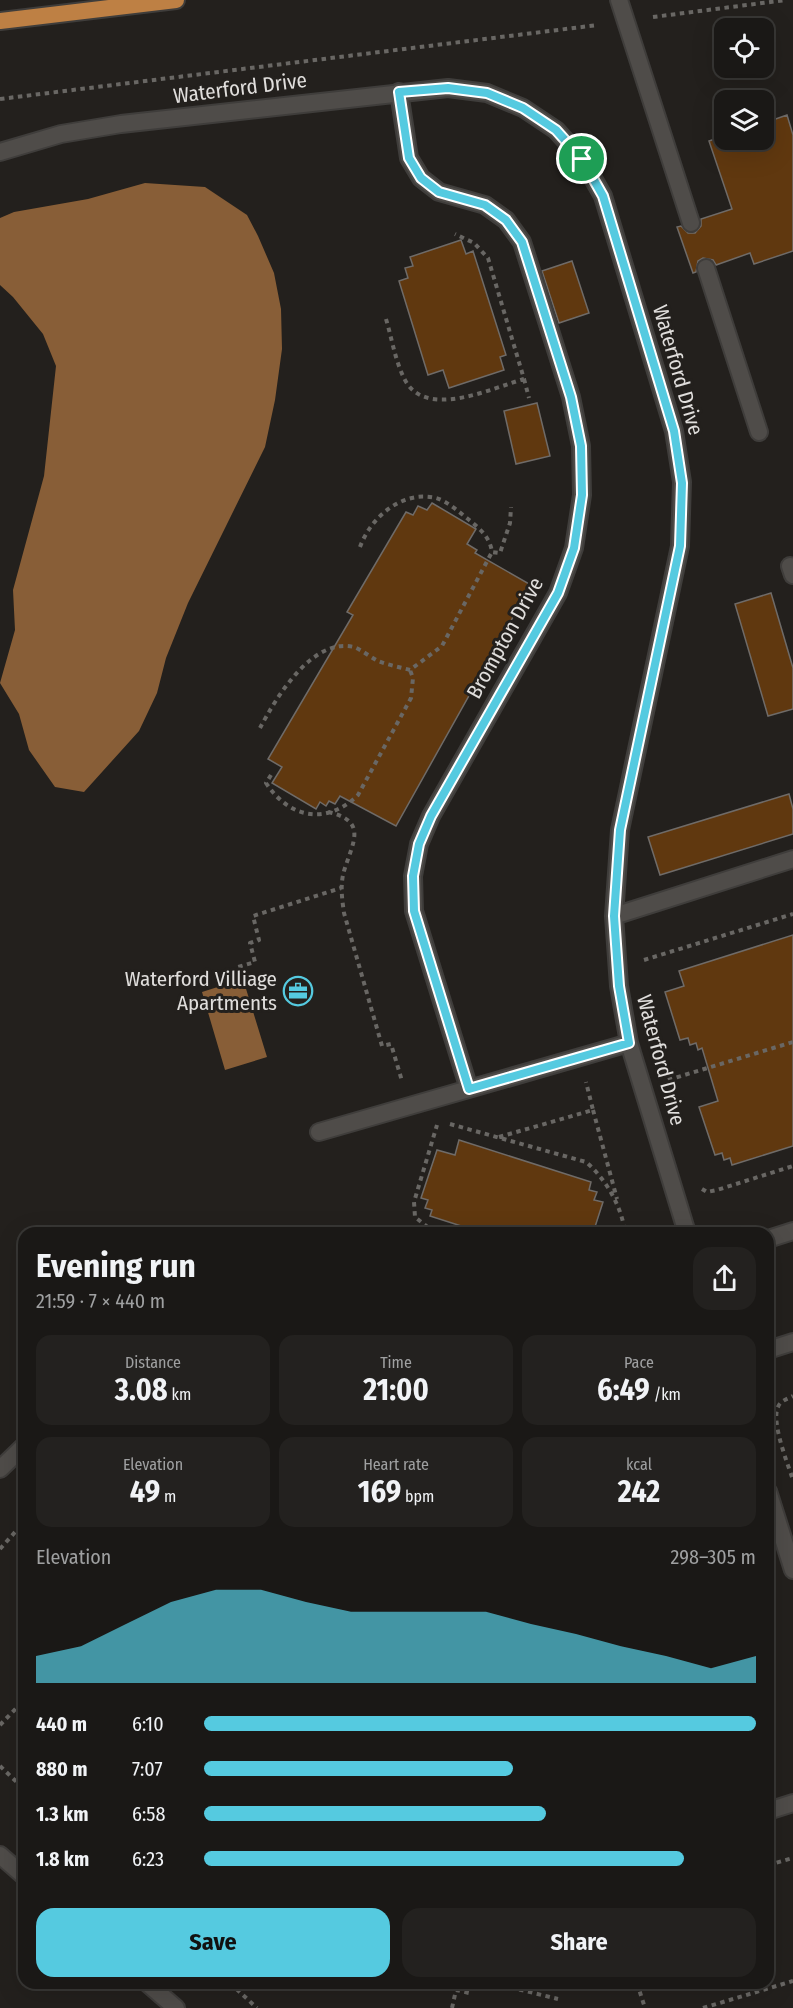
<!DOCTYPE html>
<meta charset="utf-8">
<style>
:root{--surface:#1a1816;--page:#23211f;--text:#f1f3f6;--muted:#9fa0a1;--line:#383735;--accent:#55cae0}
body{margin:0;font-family:"Fira Sans Condensed",sans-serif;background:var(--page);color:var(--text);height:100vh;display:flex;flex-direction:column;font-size:22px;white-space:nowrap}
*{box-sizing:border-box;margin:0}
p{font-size:20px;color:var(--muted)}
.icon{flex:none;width:33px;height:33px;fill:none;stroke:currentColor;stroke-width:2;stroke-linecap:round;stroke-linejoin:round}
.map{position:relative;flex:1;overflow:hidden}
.details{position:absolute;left:18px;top:1227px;width:756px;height:762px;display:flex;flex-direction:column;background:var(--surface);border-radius:18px;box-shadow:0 6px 24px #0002,0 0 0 2px var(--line)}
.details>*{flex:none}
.buttons{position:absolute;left:714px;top:18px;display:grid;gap:12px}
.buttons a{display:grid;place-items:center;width:60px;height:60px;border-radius:12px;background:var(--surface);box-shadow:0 6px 24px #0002,0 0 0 2px var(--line);font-size:30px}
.pin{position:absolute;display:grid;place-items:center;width:51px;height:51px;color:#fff;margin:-26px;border:3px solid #fff;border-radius:50%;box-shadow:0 2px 6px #0007}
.round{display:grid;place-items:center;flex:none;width:63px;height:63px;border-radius:18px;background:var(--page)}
.summary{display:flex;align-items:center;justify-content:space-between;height:102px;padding:0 18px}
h1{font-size:33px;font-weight:700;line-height:45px}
.metrics{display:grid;grid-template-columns:repeat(3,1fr);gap:9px;height:102px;padding:6px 18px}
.metrics div{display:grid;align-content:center;border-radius:15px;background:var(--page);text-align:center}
.metrics b{font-size:30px;font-weight:700}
.metrics small{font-size:16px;font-weight:400}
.metrics p{font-size:16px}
.chart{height:168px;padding:12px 18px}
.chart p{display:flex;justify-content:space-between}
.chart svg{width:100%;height:108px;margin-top:6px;fill:var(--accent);opacity:.7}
.action{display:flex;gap:12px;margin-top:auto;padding:12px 18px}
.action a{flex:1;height:69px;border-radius:18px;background:var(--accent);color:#111;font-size:24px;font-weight:700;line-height:69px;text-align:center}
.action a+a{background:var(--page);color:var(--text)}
ul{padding:0 18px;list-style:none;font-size:20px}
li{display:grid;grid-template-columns:96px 72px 1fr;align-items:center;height:45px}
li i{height:15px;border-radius:8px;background:var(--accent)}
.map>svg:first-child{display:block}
.water{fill:#885e37}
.building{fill:#60380f;stroke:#6f6b68;stroke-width:1.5}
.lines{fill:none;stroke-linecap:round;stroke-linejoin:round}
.service-casing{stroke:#3f3d3b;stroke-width:20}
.minor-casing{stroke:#3f3d3b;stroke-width:20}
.trunk-casing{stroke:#3f3d3b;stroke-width:20}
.path{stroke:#696764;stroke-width:4;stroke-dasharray:4.5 4.5;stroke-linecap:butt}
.service{stroke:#4f4c49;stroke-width:16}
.minor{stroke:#4f4c49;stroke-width:16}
.trunk{stroke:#be8044;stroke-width:16}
.route-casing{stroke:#fff;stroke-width:12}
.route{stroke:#55cae0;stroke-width:8}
.labels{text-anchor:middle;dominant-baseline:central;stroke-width:6;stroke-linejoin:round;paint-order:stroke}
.street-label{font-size:21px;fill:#e0dedc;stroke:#23201d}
.poi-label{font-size:21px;fill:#e0dedc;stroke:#23201d;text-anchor:end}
</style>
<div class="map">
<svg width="793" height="2008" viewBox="0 0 793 2008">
<rect width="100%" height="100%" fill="#23201d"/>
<path class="water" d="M 145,183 L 205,187 L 247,215 L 258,236 L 274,273 L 281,309 L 282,349 L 275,400 L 265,447 L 188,603 L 166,658 L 157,693 L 139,731 L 84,792 L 55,787 L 29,750 L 19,714 L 0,683 L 15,630 L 13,590 L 44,476 L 56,366 L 43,334 L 13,297 L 0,285 L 0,218 L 14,212 L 88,199 Z
M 243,979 L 267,1057 L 225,1070 L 202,992 Z"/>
<path class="building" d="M 787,115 L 793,135 L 793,251 L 754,264 L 750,253 L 716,265 L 713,260 L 703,258 L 698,261 L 696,272 L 693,273 L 677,227 L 681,226 L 688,233 L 695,233 L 701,226 L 701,219 L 732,209 L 709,141 L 724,136 L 724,140 L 764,140 L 764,123 Z
M 461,240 L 466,254 L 473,251 L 506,355 L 500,357 L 504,370 L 449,388 L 443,370 L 428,375 L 399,281 L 408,278 L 405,268 L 413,266 L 410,257 Z
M 572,261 L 589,313 L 559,323 L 542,271 Z
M 537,403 L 550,456 L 516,464 L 504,411 Z
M 432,503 L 476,529 L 467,544 L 477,550 L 475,553 L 531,585 L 396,826 L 340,796 L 335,804 L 329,801 L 326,806 L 320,802 L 316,809 L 272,783 L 282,767 L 268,759 L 353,615 L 347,612 L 406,512 L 413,515 L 418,506 L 427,510 Z
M 771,593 L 793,668 L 793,709 L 768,716 L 735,604 Z
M 789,794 L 793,809 L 793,834 L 660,875 L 648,837 Z
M 793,935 L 793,1146 L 732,1165 L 730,1158 L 724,1160 L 722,1153 L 715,1155 L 699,1107 L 718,1101 L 702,1048 L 698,1050 L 696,1043 L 690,1045 L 688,1038 L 680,1040 L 665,992 L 684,986 L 679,971 Z
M 459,1140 L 591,1182 L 589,1190 L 597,1192 L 594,1200 L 603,1202 L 593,1233 L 483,1233 L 430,1216 L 432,1210 L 425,1208 L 428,1200 L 421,1198 L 437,1150 L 455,1155 Z"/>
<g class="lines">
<g class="service-casing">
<path id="service" d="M 619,0 L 691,223
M 706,268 L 759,432"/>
</g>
<g class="minor-casing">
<path id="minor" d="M 399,92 L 409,158 L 421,178 L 439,192 L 485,205 L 506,220 L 522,242 L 571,397 L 581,446 L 582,495 L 574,548 L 558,593 L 431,816 L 419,844 L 413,876 L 414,911 L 469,1089
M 0,152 L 61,134 L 121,124 L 448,88 L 487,93 L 523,108 L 556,130 L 582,159 L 603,196 L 674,431 L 682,482 L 680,546 L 620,830 L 614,916 L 619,986 L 629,1043 L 687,1233
M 790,566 L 793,575
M 614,916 L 793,859
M 319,1132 L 629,1043
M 768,1239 L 793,1231
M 768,1350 L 793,1342
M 0,1469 L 24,1446
M 768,1491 L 793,1570
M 768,1811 L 793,1803
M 0,1855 L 24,1876
M 147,1983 L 176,2008"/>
</g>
<g class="trunk-casing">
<path id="trunk" d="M 0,21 L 176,0"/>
</g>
<path class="path" d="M 653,17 L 786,0
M 0,99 L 598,25
M 386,319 C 392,339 395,360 404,378 C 424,421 492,388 524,379 L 488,258 L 474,243 L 455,234
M 524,379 L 529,398
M 360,547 C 371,517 402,490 436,498 C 447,501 459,512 468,519 C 479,528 490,537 492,552 L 500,553 L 510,523 L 511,507
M 260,728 C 276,698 312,637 354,647 C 362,650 370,657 378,661 C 388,665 399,667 410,670 L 442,646 L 492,552
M 271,775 L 266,783 C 289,818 326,826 358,795 L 411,698 L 413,678 L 410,670
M 328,812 C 368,821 353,842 344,871 C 340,885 342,899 344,913 L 382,1046 L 391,1044 L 402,1081
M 644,960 L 793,914
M 243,984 L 238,967 L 255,962 L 250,943 L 259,940 L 253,916 L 341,888
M 668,1080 L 793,1042
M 593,1110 L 617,1199
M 450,1124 L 586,1162 C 606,1179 622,1207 625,1233
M 499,1137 L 593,1110 L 586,1082
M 702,1189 L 707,1192 L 717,1190 L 793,1166
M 435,1233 L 415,1217 L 414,1202 L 437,1125
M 792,1477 C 787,1462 771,1421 778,1407 C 780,1401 787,1399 793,1396
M 0,1549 L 24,1522
M 0,1725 L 24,1700
M 0,1766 L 24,1789
M 768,1865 L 793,1858
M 232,1983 L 231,1984 L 257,2008
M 493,1983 L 558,1999
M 637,1983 L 645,2008
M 452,2008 L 456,1990 L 469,1993 L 472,1983
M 703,2008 L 793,1981"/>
<use href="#service" class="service"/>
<use href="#minor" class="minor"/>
<use href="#trunk" class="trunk"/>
</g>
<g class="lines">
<g class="route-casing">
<path id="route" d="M 448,88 L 487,93 L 523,108 L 556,130 L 582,159 L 603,196 L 674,431 L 682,483 L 680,546 L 620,830 L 614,916 L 619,986 L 629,1043 L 469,1089 L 414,911 L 413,876 L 419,844 L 431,816 L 558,593 L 574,548 L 582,495 L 581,446 L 571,397 L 522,242 L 506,220 L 485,205 L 439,192 L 421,178 L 409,158 L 399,92 Z"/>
</g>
<use href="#route" class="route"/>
</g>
<defs>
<g id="office-ring" transform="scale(1.5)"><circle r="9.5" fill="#23201d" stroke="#55cae0" stroke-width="1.5"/><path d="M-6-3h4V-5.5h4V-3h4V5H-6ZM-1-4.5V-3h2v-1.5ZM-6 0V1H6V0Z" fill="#55cae0"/></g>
</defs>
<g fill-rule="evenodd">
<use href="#office-ring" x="298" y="991"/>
</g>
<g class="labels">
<g class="street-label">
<text transform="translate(240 88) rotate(-7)">Waterford Drive</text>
<text transform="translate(678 370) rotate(74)">Waterford Drive</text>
<text transform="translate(505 638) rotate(-61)">Brompton Drive</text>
<text transform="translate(661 1060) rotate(75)">Waterford Drive</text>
</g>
<g class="poi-label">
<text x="277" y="979">Waterford Villiage<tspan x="277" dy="24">Apartments</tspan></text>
</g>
</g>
</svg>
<div class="buttons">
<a><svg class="icon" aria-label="locate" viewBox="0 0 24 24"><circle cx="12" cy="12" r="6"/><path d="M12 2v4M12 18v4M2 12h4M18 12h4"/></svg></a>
<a><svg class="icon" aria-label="layers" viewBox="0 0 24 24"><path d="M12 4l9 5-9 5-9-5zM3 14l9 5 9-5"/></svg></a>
</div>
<div class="pin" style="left:582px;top:159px;background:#1e9e55"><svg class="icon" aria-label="arrive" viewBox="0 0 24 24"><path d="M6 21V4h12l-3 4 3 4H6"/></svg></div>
<section class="details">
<div class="summary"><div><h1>Evening run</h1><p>21:59 · 7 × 440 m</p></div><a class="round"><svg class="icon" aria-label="share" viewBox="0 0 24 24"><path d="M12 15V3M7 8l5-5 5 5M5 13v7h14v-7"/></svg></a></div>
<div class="metrics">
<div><p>Distance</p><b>3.08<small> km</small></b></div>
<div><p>Time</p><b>21:00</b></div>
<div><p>Pace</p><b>6:49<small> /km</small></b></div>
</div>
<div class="metrics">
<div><p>Elevation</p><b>49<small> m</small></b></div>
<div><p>Heart rate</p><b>169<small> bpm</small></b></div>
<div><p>kcal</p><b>242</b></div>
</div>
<div class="chart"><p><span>Elevation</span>298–305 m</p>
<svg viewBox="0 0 160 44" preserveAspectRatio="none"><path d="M0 44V33L10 29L20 20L30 11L40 6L50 6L60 11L70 15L80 15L90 15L100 15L110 20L120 24L130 29L140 33L150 38L160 33V44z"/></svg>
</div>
<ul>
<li><b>440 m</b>6:10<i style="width:100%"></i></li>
<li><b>880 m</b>7:07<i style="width:56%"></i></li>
<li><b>1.3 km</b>6:58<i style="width:62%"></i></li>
<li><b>1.8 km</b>6:23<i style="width:87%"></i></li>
</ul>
<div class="action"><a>Save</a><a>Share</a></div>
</section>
</div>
